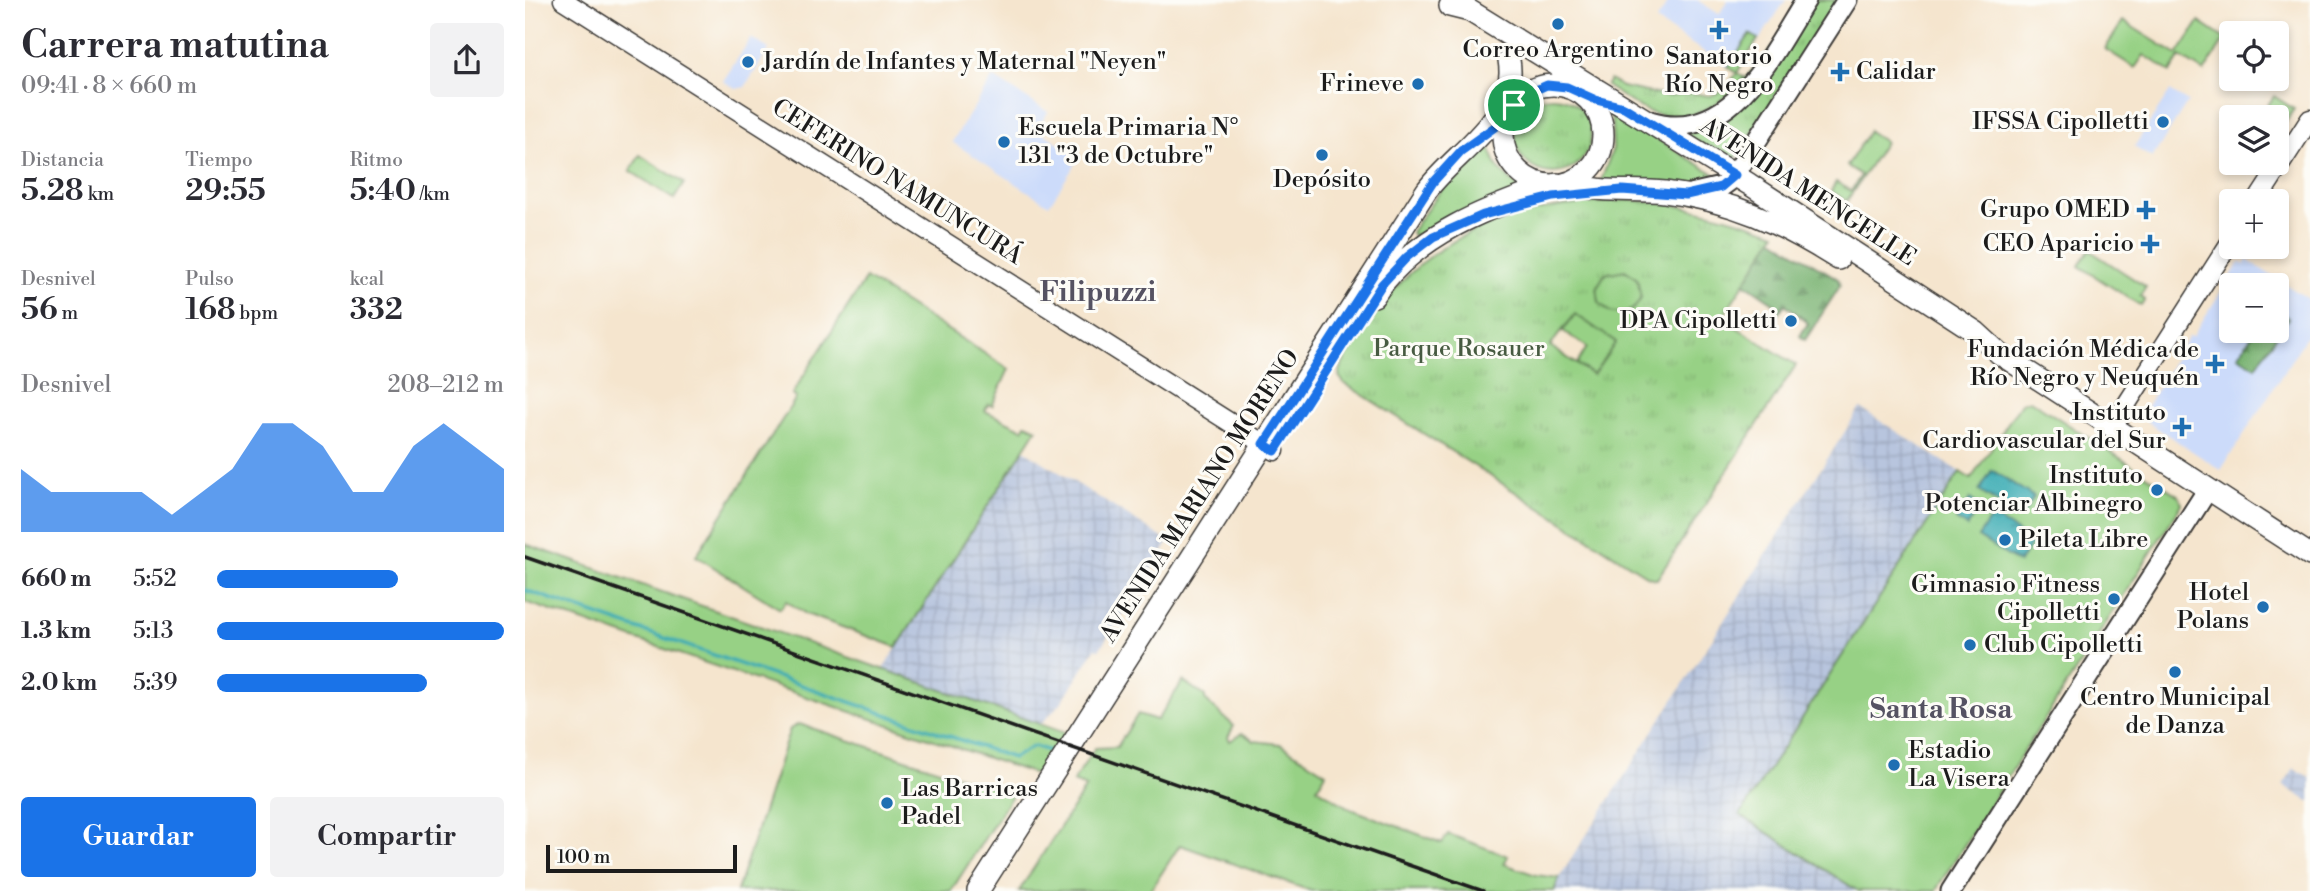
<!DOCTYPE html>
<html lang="es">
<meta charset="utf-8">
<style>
:root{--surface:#fff;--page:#f2f2f3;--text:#2b2b33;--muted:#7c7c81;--accent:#1a73e8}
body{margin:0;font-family:"Libre Bodoni",serif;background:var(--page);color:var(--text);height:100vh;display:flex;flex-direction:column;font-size:26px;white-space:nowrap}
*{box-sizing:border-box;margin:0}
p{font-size:23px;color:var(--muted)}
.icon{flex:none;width:38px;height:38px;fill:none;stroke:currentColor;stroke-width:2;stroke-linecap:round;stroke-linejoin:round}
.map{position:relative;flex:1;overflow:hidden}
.drawer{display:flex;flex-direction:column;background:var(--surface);width:525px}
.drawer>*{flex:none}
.buttons{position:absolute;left:1694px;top:21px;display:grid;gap:14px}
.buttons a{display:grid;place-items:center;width:70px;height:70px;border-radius:7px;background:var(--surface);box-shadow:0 4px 10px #0003;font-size:35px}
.scale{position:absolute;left:21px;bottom:18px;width:191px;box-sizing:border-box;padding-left:7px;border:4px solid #1c1c1c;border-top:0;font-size:19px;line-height:24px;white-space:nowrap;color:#1c1c1c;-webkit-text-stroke:5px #fdfcf7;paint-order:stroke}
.pin{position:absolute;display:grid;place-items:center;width:60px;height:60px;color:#fff;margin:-30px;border:4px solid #fff;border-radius:50%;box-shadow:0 2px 7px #0007}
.round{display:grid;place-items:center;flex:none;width:74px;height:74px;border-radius:7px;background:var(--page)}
.summary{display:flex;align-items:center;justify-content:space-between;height:119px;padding:0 21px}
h1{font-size:38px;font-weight:600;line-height:52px}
.figures{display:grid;grid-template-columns:repeat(3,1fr);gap:10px;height:119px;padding:7px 21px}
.figures div{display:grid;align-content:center}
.figures b{font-size:30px;font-weight:600}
.figures small{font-size:19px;font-weight:400}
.figures p{font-size:19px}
.chart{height:196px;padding:14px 21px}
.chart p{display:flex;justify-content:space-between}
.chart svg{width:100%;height:126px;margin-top:7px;fill:var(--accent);opacity:.7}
.button{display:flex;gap:14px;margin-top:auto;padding:14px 21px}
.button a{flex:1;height:80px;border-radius:7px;background:var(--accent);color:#fff;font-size:28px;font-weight:600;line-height:80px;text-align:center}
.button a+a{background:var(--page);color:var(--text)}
ul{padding:0 21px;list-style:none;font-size:23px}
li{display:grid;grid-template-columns:112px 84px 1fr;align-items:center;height:52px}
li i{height:18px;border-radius:9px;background:var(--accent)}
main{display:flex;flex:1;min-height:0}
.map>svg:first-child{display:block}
.built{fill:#ccdbfa;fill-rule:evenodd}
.industrial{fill:url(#industrial-grid)}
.green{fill:#97d185;stroke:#5a7650;stroke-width:2}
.forest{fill:url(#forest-firs);stroke:#4a6847;stroke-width:2}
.park{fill:url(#park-tufts);stroke:#5a7650;stroke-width:2;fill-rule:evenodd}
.water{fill:url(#water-ripples);stroke:#2b6468;stroke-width:2}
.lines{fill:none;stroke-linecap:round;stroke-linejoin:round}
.stream{stroke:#3aacb4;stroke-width:3.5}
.tertiary-casing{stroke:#3d3a37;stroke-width:21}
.secondary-casing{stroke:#3d3a37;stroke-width:23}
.primary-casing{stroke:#3d3a37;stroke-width:24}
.tertiary{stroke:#fff;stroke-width:18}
.secondary{stroke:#fff;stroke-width:19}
.primary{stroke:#fff;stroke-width:21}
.rail{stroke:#1c1c1c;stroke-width:3.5}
.route-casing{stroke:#fff;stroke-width:14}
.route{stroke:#1a73e8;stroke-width:9}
.poi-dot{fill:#1f6fb2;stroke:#fdfcf7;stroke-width:2.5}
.labels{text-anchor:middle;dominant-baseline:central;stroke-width:6;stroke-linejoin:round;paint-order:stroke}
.poi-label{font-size:24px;fill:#1c1c1c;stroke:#fdfcf7;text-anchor:end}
.street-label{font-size:24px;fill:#1c1c1c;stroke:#fdfcf7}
.park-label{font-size:24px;fill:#475b41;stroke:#fdfcf7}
.quarter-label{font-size:28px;font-weight:bold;fill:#555262;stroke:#fdfcf7}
</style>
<main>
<section class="drawer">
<div class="summary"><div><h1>Carrera matutina</h1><p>09:41 · 8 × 660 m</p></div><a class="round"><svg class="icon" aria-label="share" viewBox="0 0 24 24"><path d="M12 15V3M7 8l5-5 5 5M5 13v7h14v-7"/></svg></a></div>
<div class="figures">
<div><p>Distancia</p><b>5.28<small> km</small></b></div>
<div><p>Tiempo</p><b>29:55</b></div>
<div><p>Ritmo</p><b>5:40<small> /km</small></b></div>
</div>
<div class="figures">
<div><p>Desnivel</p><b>56<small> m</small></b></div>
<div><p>Pulso</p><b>168<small> bpm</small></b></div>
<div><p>kcal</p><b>332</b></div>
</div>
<div class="chart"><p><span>Desnivel</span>208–212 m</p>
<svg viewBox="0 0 160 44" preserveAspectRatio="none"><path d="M0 44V22L10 30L20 30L30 30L40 30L50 38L60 30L70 22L80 6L90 6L100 14L110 30L120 30L130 14L140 6L150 14L160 22V44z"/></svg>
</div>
<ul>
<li><b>660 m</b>5:52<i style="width:63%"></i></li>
<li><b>1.3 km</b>5:13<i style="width:100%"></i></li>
<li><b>2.0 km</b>5:39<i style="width:73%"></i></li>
</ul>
<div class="button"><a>Guardar</a><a>Compartir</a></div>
</section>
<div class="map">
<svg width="1785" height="891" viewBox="0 0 1785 891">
<defs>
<pattern id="industrial-grid" width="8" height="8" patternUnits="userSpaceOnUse" patternTransform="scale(1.75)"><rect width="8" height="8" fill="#b8c5de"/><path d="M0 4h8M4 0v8" fill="none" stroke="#9ea9be"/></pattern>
<pattern id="forest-firs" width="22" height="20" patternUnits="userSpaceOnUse" patternTransform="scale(1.75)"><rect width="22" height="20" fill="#79b372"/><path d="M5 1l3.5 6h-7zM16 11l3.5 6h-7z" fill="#62915d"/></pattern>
<pattern id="park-tufts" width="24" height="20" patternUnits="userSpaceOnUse" patternTransform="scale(1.75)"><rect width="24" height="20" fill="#97d185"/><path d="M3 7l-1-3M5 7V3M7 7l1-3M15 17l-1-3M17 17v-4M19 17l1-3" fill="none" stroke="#82b372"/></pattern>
<pattern id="water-ripples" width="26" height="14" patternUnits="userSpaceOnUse" patternTransform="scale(1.75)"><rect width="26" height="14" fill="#3aacb4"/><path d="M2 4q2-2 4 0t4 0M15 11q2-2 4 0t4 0" fill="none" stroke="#308b92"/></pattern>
</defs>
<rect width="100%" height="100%" fill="#fdfcf7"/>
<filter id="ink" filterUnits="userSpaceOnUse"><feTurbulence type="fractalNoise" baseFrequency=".0143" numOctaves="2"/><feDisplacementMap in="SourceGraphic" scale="14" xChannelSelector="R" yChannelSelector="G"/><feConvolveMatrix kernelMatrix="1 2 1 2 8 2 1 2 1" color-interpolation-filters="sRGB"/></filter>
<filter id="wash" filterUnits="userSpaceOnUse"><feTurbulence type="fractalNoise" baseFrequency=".00686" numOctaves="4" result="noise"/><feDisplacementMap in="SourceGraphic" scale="28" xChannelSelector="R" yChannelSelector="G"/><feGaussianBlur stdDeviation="1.57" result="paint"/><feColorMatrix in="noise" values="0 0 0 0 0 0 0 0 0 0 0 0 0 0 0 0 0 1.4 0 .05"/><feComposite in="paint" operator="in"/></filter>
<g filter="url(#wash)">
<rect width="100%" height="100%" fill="#f5e5ce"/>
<path class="built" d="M 1145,0 L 1172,0 L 1194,14 L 1203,0 L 1261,0 L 1212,73 L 1131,21 Z
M 226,38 L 244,49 L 220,87 L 211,89 L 198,81 Z
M 468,77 L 523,112 L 512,129 L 555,157 L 524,205 L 427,142 Z
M 1645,91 L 1663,102 L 1627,158 L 1609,147 Z
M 1722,260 L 1785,300 L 1785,331 L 1696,470 L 1621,421 L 1619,411 L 1664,336 L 1667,337 L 1715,262 L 1719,265 ZM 1706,285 L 1752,285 L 1752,331 L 1706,331 Z"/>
<path class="industrial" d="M 1335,408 L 1435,472 L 1215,815 L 1333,891 L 1029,891 L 1034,878 Z
M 499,450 L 644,542 L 574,650 L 571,648 L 536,703 L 516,724 L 358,669 Z
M 1769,768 L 1785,777 L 1785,802 L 1758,785 Z"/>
<path class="green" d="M 1598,21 L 1652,55 L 1674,22 L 1700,39 L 1679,72 L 1655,57 L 1646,72 L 1619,55 L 1610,68 L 1580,49 Z
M 1225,34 L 1233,39 L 1212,73 L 1203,67 Z
M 1749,96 L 1769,109 L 1757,128 L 1752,124 L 1752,117 L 1736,115 Z
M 1086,111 L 1191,175 L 1190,179 L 1179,186 L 1076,181 L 1088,148 Z
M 1344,131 L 1360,142 L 1322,201 L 1306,191 L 1311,182 L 1326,191 L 1336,175 L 1322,166 Z
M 960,146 L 964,147 L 973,168 L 996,190 L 888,236 L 886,232 L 916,190 Z
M 115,155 L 159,183 L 149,199 L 105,171 Z
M 1564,250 L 1621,287 L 1615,296 L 1620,300 L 1616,306 L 1554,266 Z
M1072 292a22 22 0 1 1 44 0a22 22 0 1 1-44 0Z
M 341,278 L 484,369 L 467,406 L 463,404 L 460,411 L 498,429 L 501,424 L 512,429 L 372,647 L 281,614 L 261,601 L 255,609 L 171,556 L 271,398 L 267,394 Z
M 1050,314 L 1091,342 L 1069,375 L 1052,364 L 1062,347 L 1038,331 Z
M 1505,400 L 1654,496 L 1657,504 L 1410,891 L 1333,891 L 1215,815 L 1435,472 L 1446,479 L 1496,403 Z
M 0,544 L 543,734 L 516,776 L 0,602 Z
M 658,681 L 680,696 L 680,700 L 709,726 L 703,737 L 705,741 L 717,733 L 729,741 L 755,744 L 801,773 L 792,788 L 826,809 L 917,843 L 923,834 L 983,856 L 979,864 L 1011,875 L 1034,878 L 1029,891 L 786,891 L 655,845 L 625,891 L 494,891 L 561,787 L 548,782 L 570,748 L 592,747 L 613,714 L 632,720 Z
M 274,724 L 488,794 L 426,891 L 212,891 L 265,729 Z"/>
<path class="forest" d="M 1247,238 L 1313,279 L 1315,286 L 1280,340 L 1275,336 L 1283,323 L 1260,304 L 1249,320 L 1250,304 L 1219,283 Z
M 1752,310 L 1763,318 L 1731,367 L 1713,356 L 1730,331 L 1752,331 Z"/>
<path class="park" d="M 1288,0 L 1312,0 L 1211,158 L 1205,163 L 1158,132 L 1178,127 Z
M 1212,73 L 1219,77 C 1199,103 1168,123 1134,115 C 1116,111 1096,95 1081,86 L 1085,80 L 1097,87 L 1140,96 L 1167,93 L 1185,96 L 1198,91 Z
M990 135a38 38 0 1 1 76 0a38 38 0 1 1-76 0Z
M 1103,200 C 1155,203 1202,215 1251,233 L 1197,318 L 1271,365 L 1132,579 L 1124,577 L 819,383 L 814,376 C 817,359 831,343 840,329 C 902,229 991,206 1103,200 ZM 1100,270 L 1112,278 L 1116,298 C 1110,311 1099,316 1085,312 L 1074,302 L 1072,287 L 1080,274 ZM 1050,314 L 1091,342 L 1068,375 L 1025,346 Z"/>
<path class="water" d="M 1467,470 L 1509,497 L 1496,518 L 1454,491 Z
M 1445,499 L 1455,506 L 1442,527 L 1431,520 Z
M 1467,516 L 1507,542 L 1494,563 L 1453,537 Z"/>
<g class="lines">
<path class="stream" d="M 0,590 L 488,758 L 509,746 L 527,752"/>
</g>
</g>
<g filter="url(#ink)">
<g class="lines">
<g class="tertiary-casing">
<path id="tertiary" d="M 38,0 L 750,451
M 1732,201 L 1785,119
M 1587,427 L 1706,241"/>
</g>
<g class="secondary-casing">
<path id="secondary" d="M 1125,121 C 1206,146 1246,55 1281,0
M 1161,195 L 1196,187 L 1207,179 L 1322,0
M 1426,891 L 1683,489"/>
</g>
<g class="primary-casing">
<path id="primary" d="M 925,6 L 945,11 L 1224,184 L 1451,332 L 1475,354 L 1785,555
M978 135a50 50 0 1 1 100 0a50 50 0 1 1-100 0Z
M 1045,182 C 1076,195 1107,188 1140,192 C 1206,200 1258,224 1313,259
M 849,296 C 888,235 966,206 1032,184
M 453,891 L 902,190 C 933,149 994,118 984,60"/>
</g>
<use href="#tertiary" class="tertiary"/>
<use href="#secondary" class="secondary"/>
<use href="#primary" class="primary"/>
<path class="rail" d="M 0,557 L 958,891"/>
</g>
</g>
<g class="lines" filter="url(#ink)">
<g class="route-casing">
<path id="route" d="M 1022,85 L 1042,87 L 1071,100 L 1099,107 L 1210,175 L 1196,187 L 1161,195 L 1097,190 L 1028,197 L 958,215 L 908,237 L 882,257 L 857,284 L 750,451 L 739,444 L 908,182 L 936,151 L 978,121 L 995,97 Z"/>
</g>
<use href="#route" class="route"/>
</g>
<g class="poi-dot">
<circle cx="1033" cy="24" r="7"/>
<path d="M1190.5 19.5h7v7h7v7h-7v7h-7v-7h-7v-7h7z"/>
<circle cx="223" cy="62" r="7"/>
<path d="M1311.5 61.5h7v7h7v7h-7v7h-7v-7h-7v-7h7z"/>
<circle cx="893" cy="84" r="7"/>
<circle cx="1638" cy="122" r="7"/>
<circle cx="479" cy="142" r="7"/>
<circle cx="797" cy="155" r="7"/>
<path d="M1617.5 199.5h7v7h7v7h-7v7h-7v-7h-7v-7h7z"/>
<path d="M1621.5 233.5h7v7h7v7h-7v7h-7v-7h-7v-7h7z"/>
<circle cx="1266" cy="321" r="7"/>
<path d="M1686.5 353.5h7v7h7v7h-7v7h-7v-7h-7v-7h7z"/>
<path d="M1653.5 416.5h7v7h7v7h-7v7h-7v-7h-7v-7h7z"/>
<circle cx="1632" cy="490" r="7"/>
<circle cx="1480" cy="540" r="7"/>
<circle cx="1589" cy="599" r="7"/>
<circle cx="1738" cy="607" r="7"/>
<circle cx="1445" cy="645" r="7"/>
<circle cx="1650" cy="672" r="7"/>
<circle cx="1369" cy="765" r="7"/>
<circle cx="362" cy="803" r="7"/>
</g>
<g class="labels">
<g class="poi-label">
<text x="1033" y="50" text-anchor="middle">Correo Argentino</text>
<text x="1194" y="57" text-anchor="middle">Sanatorio<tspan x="1194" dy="28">Río Negro</tspan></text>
<text x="237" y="62" text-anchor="start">Jardín de Infantes y Maternal "Neyen"</text>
<text x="1331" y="72" text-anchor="start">Calidar</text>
<text x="879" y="84">Frineve</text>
<text x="1624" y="122">IFSSA Cipolletti</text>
<text x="493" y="128" text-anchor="start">Escuela Primaria N°<tspan x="493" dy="28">131 "3 de Octubre"</tspan></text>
<text x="797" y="180" text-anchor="middle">Depósito</text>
<text x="1605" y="210">Grupo OMED</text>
<text x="1609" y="244">CEO Aparicio</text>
<text x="1252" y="321">DPA Cipolletti</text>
<text x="1674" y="350">Fundación Médica de<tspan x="1674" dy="28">Río Negro y Neuquén</tspan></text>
<text x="1641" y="413">Instituto<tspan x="1641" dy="28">Cardiovascular del Sur</tspan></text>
<text x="1618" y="476">Instituto<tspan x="1618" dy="28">Potenciar Albinegro</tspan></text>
<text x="1494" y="540" text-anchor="start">Pileta Libre</text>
<text x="1575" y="585">Gimnasio Fitness<tspan x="1575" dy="28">Cipolletti</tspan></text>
<text x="1724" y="593">Hotel<tspan x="1724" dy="28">Polans</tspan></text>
<text x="1459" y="645" text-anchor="start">Club Cipolletti</text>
<text x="1650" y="698" text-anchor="middle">Centro Municipal<tspan x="1650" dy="28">de Danza</tspan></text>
<text x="1383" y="751" text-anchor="start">Estadio<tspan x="1383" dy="28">La Visera</tspan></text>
<text x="376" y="789" text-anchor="start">Las Barricas<tspan x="376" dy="28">Padel</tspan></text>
</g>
<g class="street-label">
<text transform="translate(372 182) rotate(32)">CEFERINO NAMUNCURÁ</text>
<text transform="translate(1283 192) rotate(33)">AVENIDA MENGELLE</text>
<text transform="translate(675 496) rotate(-57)">AVENIDA MARIANO MORENO</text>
</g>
<g class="park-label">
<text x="934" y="349">Parque Rosauer</text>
</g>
<g class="quarter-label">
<text x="573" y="292">Filipuzzi</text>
<text x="1416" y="709">Santa Rosa</text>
</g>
</g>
</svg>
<div class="buttons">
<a><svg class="icon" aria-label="locate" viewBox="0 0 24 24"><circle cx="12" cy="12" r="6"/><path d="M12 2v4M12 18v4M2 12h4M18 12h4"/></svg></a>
<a><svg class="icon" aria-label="layers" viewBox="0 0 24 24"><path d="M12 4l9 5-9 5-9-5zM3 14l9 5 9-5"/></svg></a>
<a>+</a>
<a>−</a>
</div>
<div class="scale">100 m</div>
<div class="pin" style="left:989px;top:105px;background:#1e9e55"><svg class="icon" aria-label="arrive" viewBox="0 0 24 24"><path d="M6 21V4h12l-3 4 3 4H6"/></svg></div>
</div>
</main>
